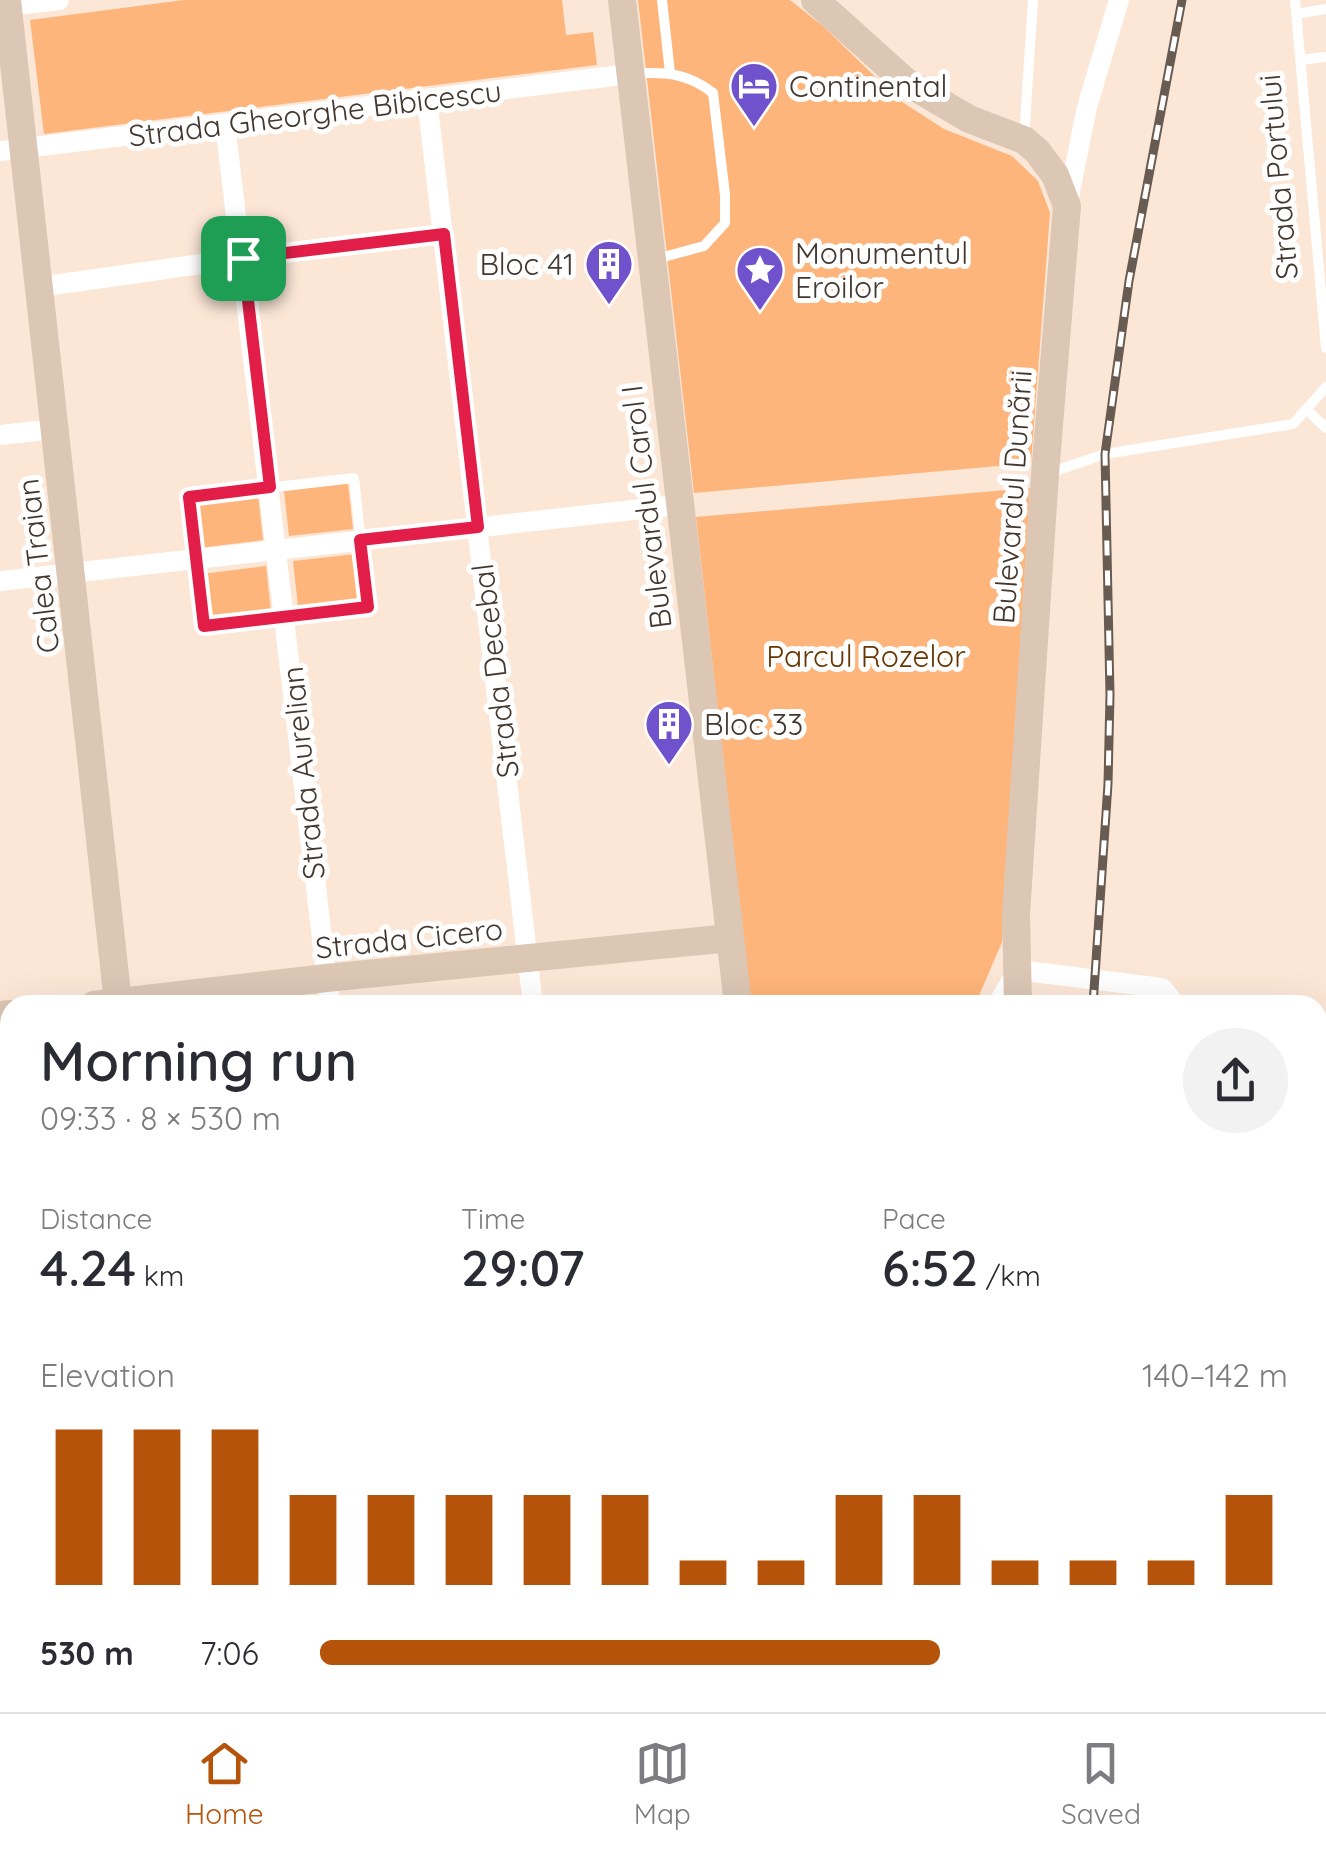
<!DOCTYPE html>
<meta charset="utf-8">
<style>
:root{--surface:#fff;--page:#f2f2f3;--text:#2b2b33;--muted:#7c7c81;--line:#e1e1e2;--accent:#b45309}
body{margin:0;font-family:Quicksand,sans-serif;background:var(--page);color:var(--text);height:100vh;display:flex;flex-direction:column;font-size:38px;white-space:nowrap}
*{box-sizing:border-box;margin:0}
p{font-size:32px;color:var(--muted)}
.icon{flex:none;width:55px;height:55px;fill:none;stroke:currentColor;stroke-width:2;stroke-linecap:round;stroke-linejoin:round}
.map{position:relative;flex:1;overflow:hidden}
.drawer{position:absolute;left:0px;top:995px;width:1328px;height:718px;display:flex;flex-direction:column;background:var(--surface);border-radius:30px 30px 0 0;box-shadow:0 10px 40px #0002}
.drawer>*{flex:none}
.pin{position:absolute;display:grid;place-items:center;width:85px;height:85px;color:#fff;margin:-42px;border-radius:20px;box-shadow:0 5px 15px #0006}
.round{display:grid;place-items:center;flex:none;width:105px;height:105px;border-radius:52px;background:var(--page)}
.headline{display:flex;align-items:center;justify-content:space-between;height:170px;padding:0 40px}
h1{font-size:55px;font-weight:600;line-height:75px}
.figures{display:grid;grid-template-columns:repeat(3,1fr);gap:15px;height:170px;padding:10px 40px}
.figures div{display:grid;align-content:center}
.figures b{font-size:50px;font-weight:600}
.figures small{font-size:28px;font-weight:400}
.figures p{font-size:28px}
.chart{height:280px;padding:20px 40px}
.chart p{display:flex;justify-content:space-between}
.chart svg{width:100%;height:180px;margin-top:10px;stroke:var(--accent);stroke-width:6}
ul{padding:0 40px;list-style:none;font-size:32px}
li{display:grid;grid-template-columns:160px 120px 1fr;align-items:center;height:75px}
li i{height:25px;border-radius:12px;background:var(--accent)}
.tabs{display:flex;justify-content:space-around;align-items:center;height:140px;border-top:2px solid var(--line);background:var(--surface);font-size:28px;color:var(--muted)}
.tabs a{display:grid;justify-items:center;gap:5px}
.tabs .active{color:var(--accent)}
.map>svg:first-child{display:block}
.green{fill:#feb57b}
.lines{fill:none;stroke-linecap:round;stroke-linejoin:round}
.lane{stroke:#fff;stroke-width:10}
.street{stroke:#fff;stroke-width:20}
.secondary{stroke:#dcc6b4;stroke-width:28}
.rail-casing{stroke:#685c52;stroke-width:9}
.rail{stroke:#fff;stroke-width:5;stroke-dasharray:15;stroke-linecap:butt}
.route-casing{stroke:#fff;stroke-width:20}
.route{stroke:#e11d48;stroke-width:12}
.labels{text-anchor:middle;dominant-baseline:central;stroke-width:10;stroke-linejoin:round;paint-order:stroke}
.poi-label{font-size:30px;fill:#423830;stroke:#fff;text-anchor:start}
.street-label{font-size:30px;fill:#423830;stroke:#fff}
.park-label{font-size:30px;fill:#663500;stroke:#fff}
</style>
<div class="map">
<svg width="1326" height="1712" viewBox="0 0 1326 1712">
<rect width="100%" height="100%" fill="#fce7d7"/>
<path class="green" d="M 184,0 L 562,0 L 566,35 L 593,32 L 597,65 L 44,134 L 30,20 Z
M 638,0 L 790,0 L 824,27 L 899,100 L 944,129 L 1012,156 L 1038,181 L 1050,213 L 1031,463 L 694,493 Z
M 348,483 L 353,529 L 289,536 L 284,491 Z
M 1030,488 L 1002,942 L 975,1005 L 751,1005 L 696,517 Z
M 258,495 L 263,540 L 199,548 L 194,502 Z
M 356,554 L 362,600 L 298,607 L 293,561 Z
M 266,566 L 271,612 L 207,619 L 202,574 Z
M 781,1702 L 961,1702 L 964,1712 L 780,1712 Z
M 634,1703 L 634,1702 L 745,1703 L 743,1712 L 635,1712 Z"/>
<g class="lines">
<path class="lane" d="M 662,0 L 670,73
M 1295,0 L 1326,348
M 1296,14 L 1326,9
M 1300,60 L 1326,57
M 632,74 C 663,71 688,73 713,93 L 725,195 L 725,223 L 704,246 L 656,259
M 1024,139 L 1033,0
M 1306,409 L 1326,428
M 1046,474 L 1105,454 L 1293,424 L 1326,387
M 354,478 L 368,607 L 205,626 L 189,497 Z"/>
<path class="street" d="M 0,7 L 59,0
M 427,99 L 533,1005
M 225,124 L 330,1005
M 0,151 L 630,74
M 1067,206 L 1087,107 L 1119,0
M 39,287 L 243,258 L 444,234
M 0,435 L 55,429
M 0,581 L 678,505
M 997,1005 L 1018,970 L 1162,988 L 1176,1005
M 0,1294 L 10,1292
M 0,1574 L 10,1573
M 1318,1578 L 1326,1680
M 198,1702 L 199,1712
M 410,1702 L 411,1712
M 619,1702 L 620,1712"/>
<path class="secondary" d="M 7,0 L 118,1002
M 622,0 L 738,1005
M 815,0 L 906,82 L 969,119 L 1024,140 L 1037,151 L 1055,175 L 1067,206 L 1045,474 L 1016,914 L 1018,1005
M 94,1005 L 326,978 L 730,938
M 0,1015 L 10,1014
M 763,1712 L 765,1702
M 971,1712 L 973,1702"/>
<g class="rail-casing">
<path id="rail" d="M 1093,1005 L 1108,784 L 1110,695 L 1105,454 L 1129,281 L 1182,0
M 1045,1712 L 1045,1702
M 1063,1712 L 1064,1702
M 1084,1712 L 1085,1702"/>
</g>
<use href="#rail" class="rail"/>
</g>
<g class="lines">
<g class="route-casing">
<path id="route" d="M 444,234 L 478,527 L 360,540 L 368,607 L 204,626 L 189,497 L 270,487 L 243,258 Z"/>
</g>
<use href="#route" class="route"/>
</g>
<defs>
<g id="hotel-pin" transform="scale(2.5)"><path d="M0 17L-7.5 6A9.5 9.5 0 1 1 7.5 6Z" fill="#6f52cc" stroke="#fff"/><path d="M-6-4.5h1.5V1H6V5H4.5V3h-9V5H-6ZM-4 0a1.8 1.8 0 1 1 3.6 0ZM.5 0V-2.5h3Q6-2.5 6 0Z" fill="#fff"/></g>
<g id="building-pin" transform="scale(2.5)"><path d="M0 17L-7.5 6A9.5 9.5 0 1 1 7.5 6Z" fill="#6f52cc" stroke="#fff"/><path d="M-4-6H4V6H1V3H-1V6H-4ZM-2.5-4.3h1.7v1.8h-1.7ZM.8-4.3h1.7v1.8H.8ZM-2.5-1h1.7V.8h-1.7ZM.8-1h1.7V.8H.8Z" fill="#fff"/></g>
<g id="sight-pin" transform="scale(2.5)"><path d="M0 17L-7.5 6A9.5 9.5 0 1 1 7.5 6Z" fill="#6f52cc" stroke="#fff"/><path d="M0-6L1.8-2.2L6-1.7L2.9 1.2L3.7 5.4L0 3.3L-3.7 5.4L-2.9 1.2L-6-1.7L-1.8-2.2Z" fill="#fff"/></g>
</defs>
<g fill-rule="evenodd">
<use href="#hotel-pin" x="754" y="86"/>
<use href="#building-pin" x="609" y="264"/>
<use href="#sight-pin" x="760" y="270"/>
<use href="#building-pin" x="669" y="724"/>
</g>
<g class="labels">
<g class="poi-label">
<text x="789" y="86">Continental</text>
<text x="795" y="253">Monumentul<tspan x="795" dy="34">Eroilor</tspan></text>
<text x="574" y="264" text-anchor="end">Bloc 41</text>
<text x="704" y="724">Bloc 33</text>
</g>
<g class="street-label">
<text transform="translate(315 113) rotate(-7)">Strada Gheorghe Bibicescu</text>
<text transform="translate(1278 177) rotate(-95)">Strada Portului</text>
<text transform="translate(1012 497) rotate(-86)">Bulevardul Dunării</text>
<text transform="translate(646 507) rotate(-97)">Bulevardul Carol I</text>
<text transform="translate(38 566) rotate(-97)">Calea Traian</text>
<text transform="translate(495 671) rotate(-97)">Strada Decebal</text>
<text transform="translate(303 773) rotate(-96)">Strada Aurelian</text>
<text transform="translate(409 938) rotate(-6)">Strada Cicero</text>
</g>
<g class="park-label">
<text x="866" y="656">Parcul Rozelor</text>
</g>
</g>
</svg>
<div class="pin" style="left:243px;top:258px;background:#1e9e55"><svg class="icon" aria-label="arrive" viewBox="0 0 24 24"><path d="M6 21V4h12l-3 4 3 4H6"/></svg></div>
<section class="drawer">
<div class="headline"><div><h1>Morning run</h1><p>09:33 · 8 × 530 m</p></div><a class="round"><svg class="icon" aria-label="share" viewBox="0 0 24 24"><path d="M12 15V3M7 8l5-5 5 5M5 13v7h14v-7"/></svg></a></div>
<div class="figures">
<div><p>Distance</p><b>4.24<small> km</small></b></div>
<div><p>Time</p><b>29:07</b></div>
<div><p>Pace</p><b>6:52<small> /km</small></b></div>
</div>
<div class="chart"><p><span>Elevation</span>140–142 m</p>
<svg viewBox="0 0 160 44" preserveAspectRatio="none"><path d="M5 44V6M15 44V6M25 44V6M35 44V22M45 44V22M55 44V22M65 44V22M75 44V22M85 44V38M95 44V38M105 44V22M115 44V22M125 44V38M135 44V38M145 44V38M155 44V22"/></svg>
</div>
<ul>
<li><b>530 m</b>7:06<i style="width:64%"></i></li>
</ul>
</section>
</div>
<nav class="tabs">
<a class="active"><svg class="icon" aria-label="home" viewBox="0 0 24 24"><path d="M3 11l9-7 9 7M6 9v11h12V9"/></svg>Home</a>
<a><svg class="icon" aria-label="map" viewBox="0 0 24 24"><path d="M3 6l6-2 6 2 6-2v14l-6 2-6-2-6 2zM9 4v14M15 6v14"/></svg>Map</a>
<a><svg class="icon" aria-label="saved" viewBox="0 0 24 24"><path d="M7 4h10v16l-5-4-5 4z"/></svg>Saved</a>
</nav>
